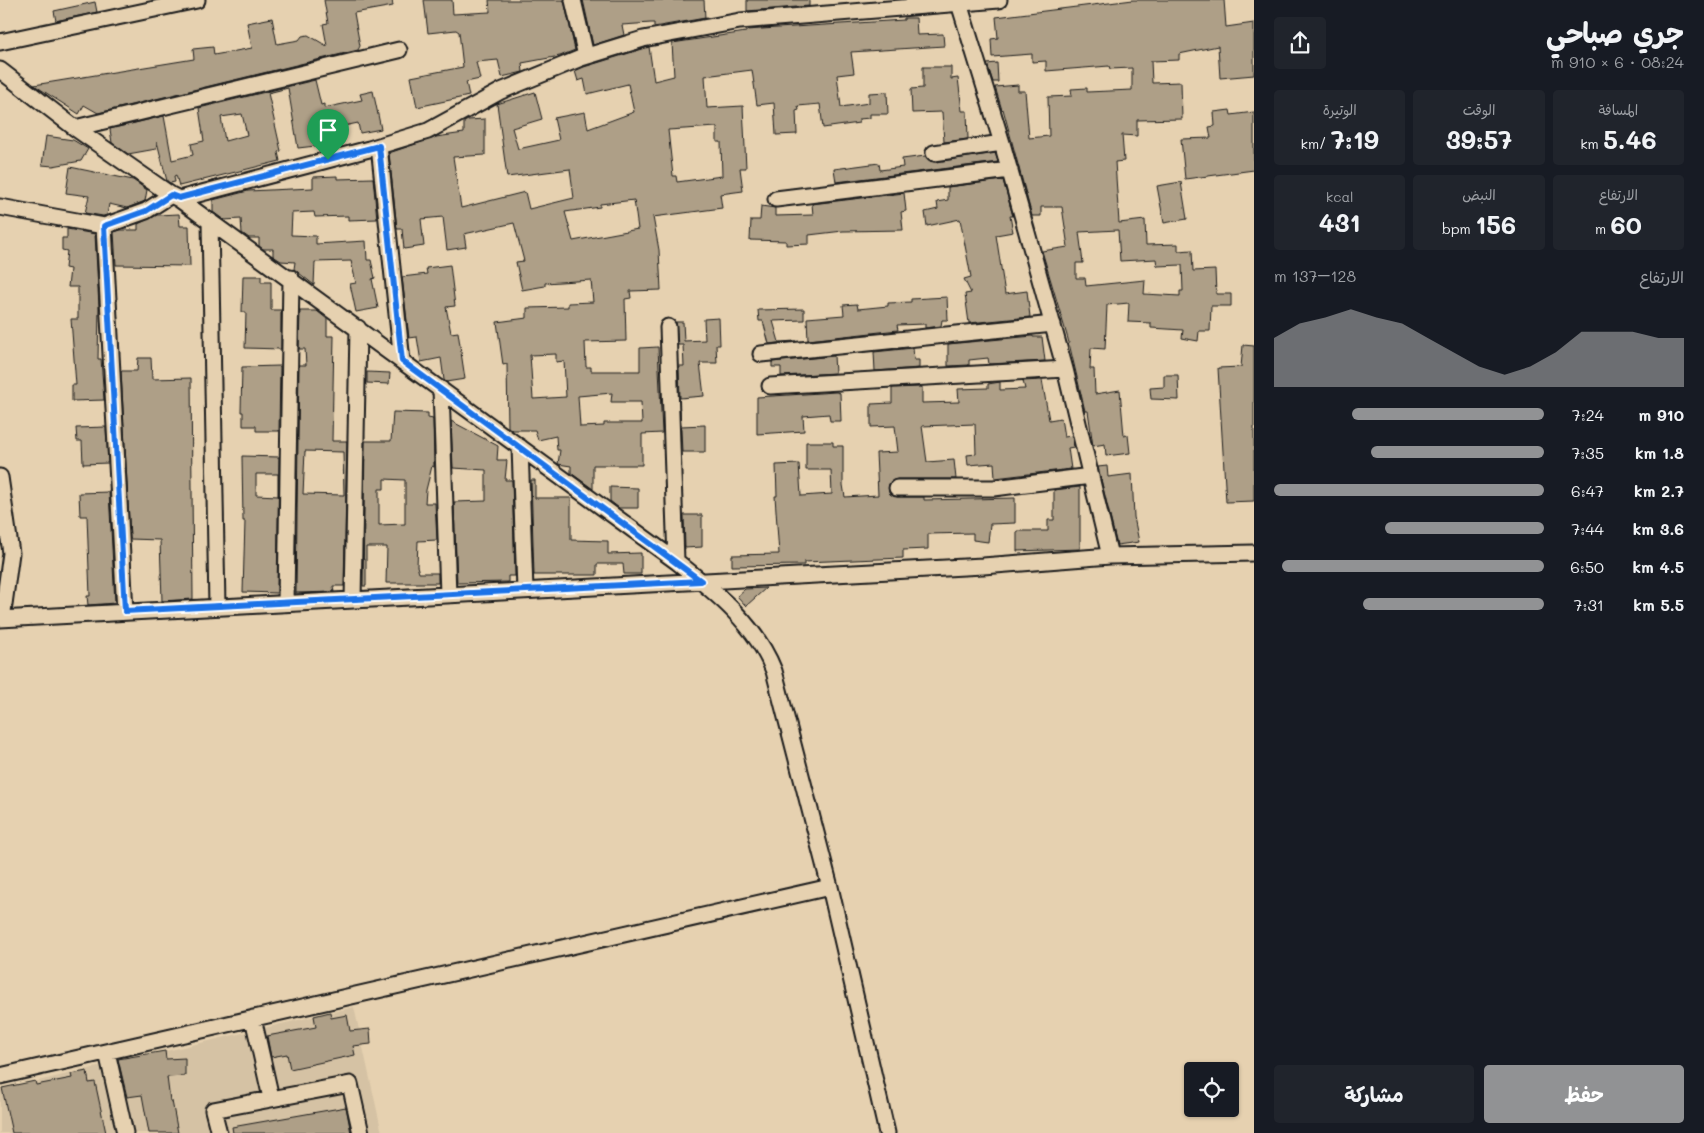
<!DOCTYPE html>
<html lang="ar">
<meta charset="utf-8">
<style>
:root{--surface:#171b24;--page:#20242c;--text:#f1f3f6;--muted:#9ea1a6;--accent:#919294}
body{margin:0;font-family:Mali,"Playpen Sans Arabic",sans-serif;background:var(--page);color:var(--text);direction:rtl;height:100vh;display:flex;flex-direction:column;font-size:19px;white-space:nowrap}
*{box-sizing:border-box;margin:0}
p{font-size:16px;color:var(--muted)}
.icon{flex:none;width:28px;height:28px;fill:none;stroke:currentColor;stroke-width:2;stroke-linecap:round;stroke-linejoin:round}
.map{position:relative;flex:1;overflow:hidden;direction:ltr}
.details{display:flex;flex-direction:column;background:var(--surface);width:450px}
.details>*{flex:none}
.fabs{position:absolute;left:1184px;top:1062px;display:grid;gap:10px}
.fabs a{display:grid;place-items:center;width:55px;height:55px;border-radius:5px;background:var(--surface);box-shadow:0 1px 4px #0004;font-size:25px}
.pin{position:absolute;display:grid;place-items:center;width:42px;height:42px;color:#fff;margin:-51px -21px;border-radius:50% 50% 50% 0;rotate:-45deg;box-shadow:0 0 5px #0007}
.pin .icon{rotate:45deg}
.round{display:grid;place-items:center;flex:none;width:52px;height:52px;border-radius:5px;background:var(--page)}
.overview{display:flex;align-items:center;justify-content:space-between;height:85px;padding:0 20px}
h1{font-size:28px;font-weight:700;line-height:38px}
.stats{display:grid;grid-template-columns:repeat(3,1fr);gap:8px;height:85px;padding:5px 20px}
.stats div{display:grid;align-content:center;border-radius:5px;background:var(--page);text-align:center}
.stats b{font-size:25px;font-weight:700}
.stats small{font-size:14px;font-weight:400}
.stats p{font-size:14px}
.chart{height:140px;padding:10px 20px}
.chart p{display:flex;justify-content:space-between}
.chart svg{width:100%;height:90px;margin-top:5px;fill:var(--accent);opacity:.7}
.primary-button{display:flex;gap:10px;margin-top:auto;padding:10px 20px}
.primary-button a{flex:1;height:58px;border-radius:5px;background:var(--accent);color:#fff;font-size:20px;font-weight:700;line-height:58px;text-align:center}
.primary-button a+a{background:var(--page);color:var(--text)}
ul{padding:0 20px;list-style:none;font-size:16px}
li{display:grid;grid-template-columns:80px 60px 1fr;align-items:center;height:38px}
li i{height:12px;border-radius:6px;background:var(--accent)}
main{display:flex;flex:1;min-height:0}
.map>svg:first-child{display:block}
.built{fill:#d5c2a4}
.building{fill:#ae9f87;stroke:#1c1c1c;fill-rule:evenodd}
.lines{fill:none;stroke-linecap:round;stroke-linejoin:round}
.minor-casing{stroke:#1c1c1c;stroke-width:19}
.minor{stroke:#e6d1b0;stroke-width:15}
.route-casing{stroke:#fff;stroke-width:10}
.route{stroke:#1a73e8;stroke-width:6}
</style>
<main>
<section class="details">
<div class="overview"><div><h1>جري صباحي</h1><p>08:24 · 6 × 910 m</p></div><a class="round"><svg class="icon" aria-label="share" viewBox="0 0 24 24"><path d="M12 15V3M7 8l5-5 5 5M5 13v7h14v-7"/></svg></a></div>
<div class="stats">
<div><p>المسافة</p><b>5.46<small> km</small></b></div>
<div><p>الوقت</p><b>39:57</b></div>
<div><p>الوتيرة</p><b>7:19<small> /km</small></b></div>
</div>
<div class="stats">
<div><p>الارتفاع</p><b>60<small> m</small></b></div>
<div><p>النبض</p><b>156<small> bpm</small></b></div>
<div><p>kcal</p><b>431</b></div>
</div>
<div class="chart"><p><span>الارتفاع</span>128–137 m</p>
<svg viewBox="0 0 160 44" preserveAspectRatio="none"><path d="M0 44V20L10 13L20 10L30 6L40 10L50 13L60 20L70 27L80 34L90 38L100 34L110 27L120 17L130 17L140 17L150 20L160 20V44z"/></svg>
</div>
<ul>
<li><b>910 m</b>7:24<i style="width:71%"></i></li>
<li><b>1.8 km</b>7:35<i style="width:64%"></i></li>
<li><b>2.7 km</b>6:47<i style="width:100%"></i></li>
<li><b>3.6 km</b>7:44<i style="width:59%"></i></li>
<li><b>4.5 km</b>6:50<i style="width:97%"></i></li>
<li><b>5.5 km</b>7:31<i style="width:67%"></i></li>
</ul>
<div class="primary-button"><a>حفظ</a><a>مشاركة</a></div>
</section>
<div class="map">
<svg width="1254" height="1133" viewBox="0 0 1254 1133">
<rect width="100%" height="100%" fill="#e6d1b0"/>
<filter id="ink" filterUnits="userSpaceOnUse"><feTurbulence type="fractalNoise" baseFrequency=".02" numOctaves="2"/><feDisplacementMap in="SourceGraphic" scale="10" xChannelSelector="R" yChannelSelector="G"/><feConvolveMatrix kernelMatrix="1 2 1 2 8 2 1 2 1" color-interpolation-filters="sRGB"/></filter>
<g filter="url(#ink)">
<path class="built" d="M 354,1007 L 382,1133 L 0,1133 L 0,1090 Z"/>
<path class="building" d="M 324,0 L 392,0 L 393,6 L 354,13 L 360,46 L 358,50 L 98,113 L 84,105 L 79,114 L 34,85 L 194,59 L 193,49 L 213,47 L 214,55 L 252,48 L 247,23 L 272,18 L 277,44 L 299,40 L 302,36 L 308,35 L 327,46 L 323,24 L 328,23 Z
M 424,0 L 452,0 L 453,14 L 490,12 L 489,0 L 564,0 L 575,50 L 560,56 L 522,63 L 523,72 L 502,77 L 498,60 L 476,62 L 480,79 L 466,82 L 469,96 L 417,107 L 411,77 L 463,67 L 459,32 L 456,30 L 428,33 Z
M 583,0 L 704,0 L 705,18 L 654,27 L 654,23 L 651,23 L 622,25 L 624,35 L 593,45 Z
M 747,0 L 809,0 L 809,6 L 747,11 Z
M 1133,0 L 1224,0 L 1226,27 L 1254,23 L 1254,75 L 1220,78 L 1218,46 L 1179,54 L 1179,60 L 1151,61 L 1152,83 L 1181,82 L 1182,119 L 1137,120 L 1137,136 L 1122,135 L 1124,161 L 1115,162 L 1119,223 L 1145,220 L 1146,245 L 1178,244 L 1178,251 L 1192,250 L 1193,271 L 1215,270 L 1216,294 L 1231,294 L 1231,306 L 1211,306 L 1210,331 L 1199,331 L 1198,341 L 1182,338 L 1183,330 L 1151,328 L 1151,323 L 1128,322 L 1129,303 L 1107,305 L 1105,349 L 1091,348 L 1090,369 L 1094,369 L 1095,394 L 1120,390 L 1124,436 L 1128,435 L 1130,453 L 1106,456 L 1105,444 L 1093,446 L 1088,411 L 1085,411 L 1068,339 L 1042,251 L 1068,247 L 1062,207 L 1041,207 L 1041,216 L 1032,216 L 1003,109 L 1002,110 L 995,87 L 1018,85 L 1018,91 L 1025,91 L 1029,138 L 1049,136 L 1048,97 L 1072,96 L 1071,89 L 1087,88 L 1087,92 L 1132,90 L 1132,68 L 1110,69 L 1109,66 L 1046,71 L 1046,61 L 1032,62 L 1032,54 L 992,57 L 991,39 L 998,38 L 996,17 ZM 1118,230 L 1120,261 L 1156,259 L 1157,266 L 1182,265 L 1183,291 L 1180,291 L 1180,296 L 1144,294 L 1145,280 L 1086,286 L 1085,278 L 1076,278 L 1076,263 L 1083,263 L 1079,232 Z
M 95,2 L 97,12 L 56,21 L 54,11 Z
M 904,18 L 916,18 L 917,35 L 943,34 L 944,46 L 851,52 L 854,73 L 837,75 L 841,107 L 869,103 L 869,93 L 887,92 L 888,114 L 870,114 L 870,118 L 859,119 L 859,123 L 823,128 L 820,104 L 798,106 L 799,110 L 796,111 L 797,134 L 776,135 L 774,103 L 757,105 L 752,70 L 705,76 L 707,108 L 743,106 L 746,168 L 740,168 L 743,191 L 720,194 L 722,208 L 653,217 L 659,250 L 661,290 L 630,291 L 631,298 L 625,299 L 626,341 L 585,342 L 586,367 L 591,367 L 591,371 L 640,371 L 640,348 L 658,347 L 662,433 L 642,434 L 642,465 L 593,465 L 593,489 L 571,473 L 571,466 L 558,464 L 560,450 L 557,450 L 556,436 L 538,440 L 535,430 L 512,430 L 508,427 L 507,364 L 503,365 L 497,322 L 527,318 L 527,308 L 568,307 L 568,303 L 593,302 L 591,280 L 545,283 L 545,286 L 522,290 L 516,262 L 524,261 L 514,223 L 464,234 L 466,247 L 447,250 L 443,217 L 421,219 L 424,246 L 404,249 L 402,229 L 397,229 L 389,153 L 436,137 L 464,133 L 464,122 L 468,120 L 485,119 L 485,155 L 453,157 L 461,208 L 525,192 L 529,209 L 574,198 L 570,169 L 507,177 L 497,104 L 535,92 L 542,119 L 512,128 L 518,149 L 559,140 L 554,118 L 585,112 L 588,129 L 634,112 L 628,84 L 587,94 L 584,79 L 578,81 L 575,71 L 584,67 L 649,47 L 654,81 L 674,76 L 672,43 L 746,32 L 746,30 L 904,20 ZM 717,127 L 717,142 L 721,142 L 722,176 L 677,182 L 676,176 L 673,176 L 668,130 ZM 634,200 L 638,229 L 573,241 L 565,212 L 600,207 L 600,204 ZM 556,354 L 556,362 L 564,361 L 566,397 L 533,399 L 530,355 ZM 612,393 L 611,402 L 641,402 L 642,423 L 604,423 L 604,426 L 580,427 L 578,396 Z
M 997,63 L 998,82 L 993,82 L 987,64 Z
M 923,67 L 951,67 L 951,79 L 958,78 L 962,111 L 967,111 L 968,139 L 944,142 L 942,112 L 912,113 L 911,89 L 923,88 Z
M 315,80 L 321,105 L 324,104 L 324,108 L 362,100 L 360,94 L 373,91 L 381,129 L 360,133 L 358,123 L 330,129 L 333,144 L 298,148 L 288,88 L 268,93 L 281,151 L 278,152 L 280,161 L 179,186 L 176,175 L 174,176 L 175,182 L 170,183 L 167,181 L 157,142 L 156,149 L 128,154 L 112,143 L 110,129 L 164,116 L 172,160 L 193,155 L 191,144 L 204,141 L 199,108 ZM 242,114 L 247,135 L 225,141 L 221,117 Z
M 1230,110 L 1231,115 L 1254,112 L 1254,170 L 1185,179 L 1181,139 L 1211,138 L 1209,127 L 1215,126 L 1214,112 Z
M 46,136 L 73,140 L 88,149 L 81,161 L 53,166 L 42,165 Z
M 995,153 L 998,162 L 836,182 L 834,169 L 879,163 L 880,170 L 903,167 L 902,159 L 925,156 L 930,161 L 935,162 Z
M 70,167 L 133,180 L 147,190 L 145,201 L 127,208 L 109,204 L 107,215 L 103,216 L 85,213 L 89,196 L 66,193 Z
M 337,176 L 337,179 L 373,178 L 377,219 L 348,220 L 348,216 L 315,217 L 314,212 L 292,213 L 291,235 L 316,236 L 316,244 L 366,241 L 367,260 L 371,260 L 375,278 L 372,279 L 378,308 L 356,312 L 350,284 L 356,283 L 351,261 L 315,262 L 314,285 L 294,269 L 295,262 L 281,261 L 273,256 L 273,249 L 263,249 L 259,246 L 259,238 L 249,238 L 242,233 L 241,219 L 224,220 L 213,212 L 213,200 L 248,191 L 313,188 L 313,177 Z
M 1003,180 L 1013,216 L 1010,216 L 1013,232 L 996,235 L 1005,294 L 1027,291 L 1030,317 L 969,323 L 965,294 L 971,293 L 964,279 L 971,277 L 960,219 L 927,226 L 925,212 L 938,209 L 937,202 L 948,200 L 948,187 Z
M 1181,182 L 1187,219 L 1164,223 L 1157,186 Z
M 904,193 L 906,211 L 901,212 L 903,230 L 843,231 L 809,235 L 809,244 L 786,245 L 786,241 L 750,240 L 751,220 L 760,220 L 761,206 L 775,208 L 775,216 L 813,215 L 812,204 Z
M 179,214 L 180,226 L 189,226 L 190,266 L 116,265 L 114,232 L 121,230 L 138,230 L 138,224 L 157,215 Z
M 67,229 L 95,234 L 99,307 L 98,359 L 101,359 L 104,400 L 72,401 L 72,385 L 76,385 L 71,319 L 78,319 L 78,287 L 68,287 L 70,269 L 65,268 L 67,251 L 62,250 L 62,238 L 67,238 Z
M 450,265 L 455,306 L 446,307 L 451,333 L 458,332 L 465,379 L 446,382 L 444,380 L 441,358 L 421,362 L 417,337 L 409,338 L 402,277 L 427,274 L 426,268 Z
M 243,276 L 261,276 L 261,282 L 271,282 L 271,310 L 281,310 L 281,349 L 245,348 L 246,312 L 242,312 Z
M 947,297 L 948,320 L 942,320 L 941,326 L 925,328 L 925,324 L 897,325 L 898,330 L 808,340 L 807,318 L 844,315 L 843,305 L 857,304 L 858,309 L 888,306 L 888,303 L 911,302 L 911,299 Z
M 804,309 L 804,320 L 773,321 L 779,342 L 796,341 L 769,344 L 763,321 L 759,321 L 758,310 Z
M 300,311 L 317,311 L 327,319 L 327,336 L 334,336 L 332,441 L 347,441 L 344,586 L 333,586 L 334,592 L 296,593 L 299,365 L 306,365 L 305,349 L 299,349 ZM 305,451 L 343,452 L 344,495 L 303,494 Z
M 719,318 L 720,345 L 716,345 L 717,363 L 700,363 L 704,396 L 680,398 L 679,366 L 684,366 L 683,345 L 678,345 L 676,322 L 683,322 L 684,341 L 705,340 L 704,319 Z
M 1033,336 L 1033,337 L 1042,337 L 1045,361 L 989,364 L 988,358 L 969,360 L 969,365 L 948,366 L 948,344 Z
M 1243,345 L 1254,346 L 1254,501 L 1226,502 L 1218,368 L 1241,367 Z
M 913,348 L 914,360 L 919,360 L 919,368 L 875,371 L 874,352 Z
M 834,356 L 835,373 L 781,376 L 781,367 L 772,367 L 772,362 Z
M 138,358 L 151,358 L 152,379 L 191,378 L 193,599 L 162,601 L 160,540 L 130,539 L 121,371 L 137,371 Z
M 280,366 L 279,431 L 256,431 L 256,426 L 243,426 L 243,412 L 241,412 L 242,367 Z
M 367,372 L 390,373 L 389,384 L 367,383 Z
M 1164,375 L 1178,375 L 1179,400 L 1151,399 L 1150,388 L 1164,387 Z
M 1042,380 L 1049,420 L 1061,418 L 1064,437 L 1072,436 L 1074,447 L 1068,448 L 1071,469 L 995,478 L 994,463 L 968,465 L 967,455 L 976,454 L 975,424 L 922,426 L 927,462 L 954,460 L 956,479 L 897,479 L 889,484 L 889,493 L 897,497 L 924,497 L 924,500 L 1015,498 L 1015,523 L 990,524 L 988,542 L 973,540 L 973,533 L 928,534 L 928,549 L 903,550 L 903,558 L 804,562 L 804,565 L 732,566 L 732,555 L 779,554 L 775,496 L 777,496 L 776,465 L 799,464 L 801,496 L 832,494 L 831,470 L 806,470 L 806,442 L 833,442 L 833,446 L 843,446 L 843,485 L 845,497 L 878,495 L 876,453 L 898,452 L 895,426 L 871,427 L 871,404 L 892,403 L 892,388 L 922,387 L 922,403 L 959,402 L 958,389 L 988,388 L 988,384 L 1000,382 L 1000,390 L 1025,389 L 1023,381 Z
M 836,392 L 840,393 L 841,421 L 830,421 L 829,414 L 803,416 L 804,431 L 757,434 L 757,397 Z
M 680,409 L 681,426 L 705,425 L 705,452 L 682,452 Z
M 393,412 L 428,413 L 428,418 L 433,419 L 434,467 L 432,466 L 426,490 L 425,503 L 435,503 L 437,540 L 418,541 L 417,566 L 419,573 L 438,573 L 438,583 L 386,583 L 387,547 L 366,547 L 366,586 L 363,586 L 365,441 L 391,441 ZM 384,479 L 405,480 L 405,524 L 379,525 L 379,489 L 384,489 Z
M 451,421 L 498,446 L 497,460 L 507,460 L 505,480 L 512,480 L 515,576 L 508,576 L 508,582 L 457,583 L 454,502 L 486,501 L 486,470 L 453,468 Z
M 106,427 L 108,463 L 83,464 L 82,441 L 77,441 L 76,428 Z
M 242,456 L 279,457 L 277,593 L 243,592 L 245,521 L 243,521 ZM 256,474 L 278,474 L 278,496 L 256,495 Z
M 1107,466 L 1108,477 L 1132,474 L 1134,517 L 1139,542 L 1117,545 L 1098,467 Z
M 531,480 L 535,480 L 535,498 L 571,498 L 571,540 L 608,541 L 608,554 L 641,553 L 641,574 L 624,574 L 623,564 L 597,564 L 597,575 L 534,575 Z
M 610,487 L 638,488 L 638,508 L 619,508 L 610,501 Z
M 1080,487 L 1080,549 L 1017,551 L 1017,531 L 1048,531 L 1048,520 L 1054,520 L 1054,490 Z
M 109,492 L 115,603 L 88,605 L 87,596 L 90,596 L 87,516 L 80,516 L 79,493 Z
M 684,515 L 702,515 L 702,547 L 685,548 Z
M 766,588 L 746,606 L 737,596 L 745,589 Z
M 330,1012 L 331,1018 L 347,1015 L 350,1031 L 370,1029 L 371,1044 L 353,1046 L 355,1055 L 290,1069 L 287,1054 L 271,1057 L 267,1036 L 316,1027 L 314,1016 Z
M 165,1051 L 166,1059 L 185,1058 L 185,1076 L 167,1077 L 170,1101 L 172,1101 L 178,1133 L 149,1133 L 142,1095 L 127,1097 L 118,1059 Z
M 87,1071 L 89,1083 L 95,1082 L 106,1133 L 12,1133 L 2,1088 L 35,1081 L 36,1085 L 72,1078 L 71,1074 Z
M 346,1107 L 351,1133 L 233,1133 L 232,1127 Z"/>
<g class="lines">
<g class="minor-casing">
<path id="minor" d="M 573,0 L 586,56
M 958,0 L 1002,143 L 1065,369 L 1110,556
M 0,42 L 197,0
M 0,70 L 75,128 L 171,195 L 179,199 L 369,149 L 428,131 L 501,91 L 581,58 L 643,39 L 740,21 L 999,0
M 75,128 L 399,50
M 379,146 L 402,361
M 934,153 L 1002,143
M 179,199 L 676,561 C 715,592 756,624 774,671 L 830,887 L 887,1133
M 776,199 L 1010,170
M 0,207 L 104,226 L 146,211 L 171,195
M 210,221 L 217,607
M 104,226 L 125,611
M 668,327 L 676,561
M 761,354 L 1053,324
M 770,386 L 1065,369
M 441,389 L 448,595
M 520,447 L 525,590
M 0,477 L 11,553 L 2,619
M 897,488 L 994,488 L 1091,476
M 353,600 L 358,328
M 286,603 L 291,278
M 0,619 L 983,566 L 1110,556 L 1254,553
M 253,1018 L 271,1098
M 107,1052 L 125,1133
M 0,1076 L 830,887
M 219,1133 L 213,1110 L 350,1084 L 361,1133"/>
</g>
<use href="#minor" class="minor"/>
</g>
</g>
<g class="lines" filter="url(#ink)">
<g class="route-casing">
<path id="route" d="M 379,146 L 402,361 L 701,581 L 125,611 L 104,226 L 146,211 L 171,195 L 179,198 Z"/>
</g>
<use href="#route" class="route"/>
</g>
</svg>
<div class="fabs">
<a><svg class="icon" aria-label="locate" viewBox="0 0 24 24"><circle cx="12" cy="12" r="6"/><path d="M12 2v4M12 18v4M2 12h4M18 12h4"/></svg></a>
</div>
<div class="pin" style="left:328px;top:160px;background:#1e9e55"><svg class="icon" aria-label="arrive" viewBox="0 0 24 24"><path d="M6 21V4h12l-3 4 3 4H6"/></svg></div>
</div>
</main>
